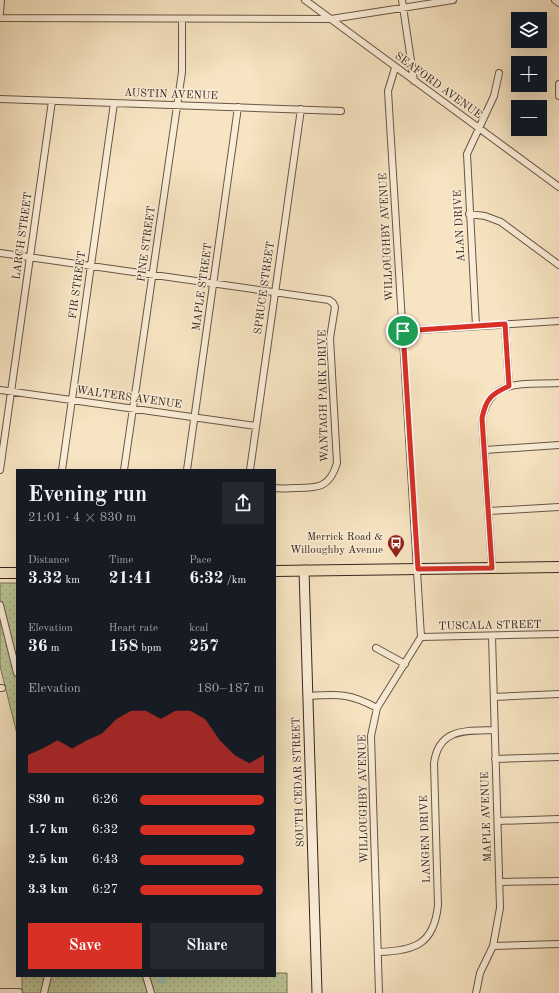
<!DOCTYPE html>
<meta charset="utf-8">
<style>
:root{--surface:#171b24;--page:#242831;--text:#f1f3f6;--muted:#9ea1a6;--accent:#d93025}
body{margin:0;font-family:"Old Standard TT",serif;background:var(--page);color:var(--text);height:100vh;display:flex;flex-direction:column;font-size:15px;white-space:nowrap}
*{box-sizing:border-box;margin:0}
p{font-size:13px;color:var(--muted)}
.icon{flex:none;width:22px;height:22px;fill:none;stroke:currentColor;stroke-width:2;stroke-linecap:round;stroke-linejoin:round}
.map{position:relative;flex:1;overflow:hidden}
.drawer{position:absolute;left:16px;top:469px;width:260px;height:508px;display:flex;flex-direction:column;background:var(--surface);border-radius:0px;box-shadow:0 4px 16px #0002}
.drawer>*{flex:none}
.buttons{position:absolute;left:511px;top:12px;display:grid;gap:8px}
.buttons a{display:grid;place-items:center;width:36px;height:36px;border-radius:0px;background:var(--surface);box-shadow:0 4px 16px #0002;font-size:20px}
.pin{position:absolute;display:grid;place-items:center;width:34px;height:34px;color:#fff;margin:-17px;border:2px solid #fff;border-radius:50%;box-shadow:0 1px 4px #0007}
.round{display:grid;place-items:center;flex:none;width:42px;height:42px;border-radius:0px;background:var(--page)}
.head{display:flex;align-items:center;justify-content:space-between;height:68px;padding:0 12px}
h1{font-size:22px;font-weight:700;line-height:30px}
.metrics{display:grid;grid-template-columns:repeat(3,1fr);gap:6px;height:68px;padding:4px 12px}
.metrics div{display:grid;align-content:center}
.metrics b{font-size:17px;font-weight:700}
.metrics small{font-size:11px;font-weight:400}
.metrics p{font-size:11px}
.chart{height:112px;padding:8px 12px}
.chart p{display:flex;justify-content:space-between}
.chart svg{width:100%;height:72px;margin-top:4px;fill:var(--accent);opacity:.7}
.action{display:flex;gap:8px;margin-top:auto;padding:8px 12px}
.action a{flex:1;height:46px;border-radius:0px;background:var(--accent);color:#fff;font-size:16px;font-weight:700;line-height:46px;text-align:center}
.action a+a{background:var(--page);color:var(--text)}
ul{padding:0 12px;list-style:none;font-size:13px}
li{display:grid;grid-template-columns:64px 48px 1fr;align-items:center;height:30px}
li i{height:10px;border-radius:5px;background:var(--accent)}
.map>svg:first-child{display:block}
.park{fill:url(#park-dots);stroke:#7a7558}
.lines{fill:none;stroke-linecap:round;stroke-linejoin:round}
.river{stroke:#9dbfb1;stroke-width:10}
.street-casing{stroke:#685646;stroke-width:8}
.secondary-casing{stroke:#38261d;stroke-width:11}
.primary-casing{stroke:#38261d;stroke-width:12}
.street{stroke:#faedd7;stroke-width:6}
.secondary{stroke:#faedd7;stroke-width:9}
.primary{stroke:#f7e4c2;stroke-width:10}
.route-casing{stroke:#fff;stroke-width:8}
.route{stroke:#d93025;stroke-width:5}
.labels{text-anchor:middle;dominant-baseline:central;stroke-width:3;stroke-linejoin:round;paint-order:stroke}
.street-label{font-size:11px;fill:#38261d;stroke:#faedd7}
.poi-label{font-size:11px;fill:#38261d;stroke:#faedd7;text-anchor:end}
</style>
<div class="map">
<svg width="559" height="993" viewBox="0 0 559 993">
<defs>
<pattern id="park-dots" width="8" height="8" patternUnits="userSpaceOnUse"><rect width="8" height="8" fill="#bbc494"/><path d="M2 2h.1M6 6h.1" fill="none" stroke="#a2a87f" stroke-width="1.8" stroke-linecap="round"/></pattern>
</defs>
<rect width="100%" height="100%" fill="#f7e4c2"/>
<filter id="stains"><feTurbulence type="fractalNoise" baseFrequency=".005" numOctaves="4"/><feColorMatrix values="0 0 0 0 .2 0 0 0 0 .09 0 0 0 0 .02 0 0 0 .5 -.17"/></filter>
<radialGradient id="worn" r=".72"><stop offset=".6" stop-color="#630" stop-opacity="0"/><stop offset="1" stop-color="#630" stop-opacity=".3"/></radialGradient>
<path class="park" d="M 0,583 L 17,583 L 17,734 L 0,666 Z
M 275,973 L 287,973 L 287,993 L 0,993 L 22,992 L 22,976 L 275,976 Z"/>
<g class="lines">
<path class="river" d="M 161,976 L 162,979"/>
<g class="street-casing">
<path id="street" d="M 305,0 L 559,187
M 402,0 L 414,81
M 555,0 L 559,3
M 0,13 L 1,0
M 0,18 L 331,19 L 453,0
M 559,84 L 559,96
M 0,99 L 341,111
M 469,214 L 485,216 L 501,222 L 559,265
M 0,253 L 329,300 L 333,303 L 335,307 L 330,338 L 337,463 C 330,487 319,488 297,488 C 290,488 282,489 275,488
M 505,325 L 509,386
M 476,326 L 467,154 L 494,96 L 499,73
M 403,331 L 559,321
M 0,390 L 256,426
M 485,450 L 559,445
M 0,470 L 52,101
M 62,470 L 114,103
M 124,470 L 182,72 L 182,20
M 187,470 L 238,107
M 250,470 L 301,109
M 489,511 L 559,507
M 492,568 L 482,418 C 491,377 525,385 559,383
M 0,605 L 17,673
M 421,637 L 559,634
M 376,648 L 405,664
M 0,688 L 2,688
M 308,696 C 338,694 350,693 377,708
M 494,697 L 559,694
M 495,759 L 559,757
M 498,821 L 559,819
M 500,882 L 559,881
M 493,946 L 559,944
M 378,952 C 414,951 434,945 438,905 L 434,763 C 439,728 465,731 494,730
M 146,976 L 151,993
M 0,992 L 19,992
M 44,993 L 48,976
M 379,993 L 371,736 L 377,708 L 421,637 L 388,91 L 395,68
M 476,993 L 480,973 L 493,946 L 500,908 L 492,636"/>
</g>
<g class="secondary-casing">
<path id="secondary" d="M 304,570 L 317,993"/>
</g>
<g class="primary-casing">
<path id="primary" d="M 275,571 L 559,567
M 0,573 L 17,573"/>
</g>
<use href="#street" class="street"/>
<use href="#secondary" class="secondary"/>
<use href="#primary" class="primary"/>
</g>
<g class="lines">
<g class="route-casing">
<path id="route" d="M 505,324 L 509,386 C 491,394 486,399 482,418 L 492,568 L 418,569 L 403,331 Z"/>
</g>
<use href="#route" class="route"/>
</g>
<defs>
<g id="bus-pin" transform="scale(0.9)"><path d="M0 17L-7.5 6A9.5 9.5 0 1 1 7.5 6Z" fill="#8f2418" stroke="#faedd7"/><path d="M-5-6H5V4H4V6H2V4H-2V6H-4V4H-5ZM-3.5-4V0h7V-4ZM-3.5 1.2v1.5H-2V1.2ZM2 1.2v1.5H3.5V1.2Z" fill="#fff"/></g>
</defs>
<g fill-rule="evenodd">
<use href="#bus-pin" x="396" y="543"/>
</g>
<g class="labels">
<g class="street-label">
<text transform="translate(438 86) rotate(36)">SEAFORD AVENUE</text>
<text transform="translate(171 95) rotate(2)">AUSTIN AVENUE</text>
<text transform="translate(460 226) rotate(-93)">ALAN DRIVE</text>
<text transform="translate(23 236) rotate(-82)">LARCH STREET</text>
<text transform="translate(387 237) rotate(-93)">WILLOUGHBY AVENUE</text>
<text transform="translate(147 244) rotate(-82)">PINE STREET</text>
<text transform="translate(78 285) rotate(-82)">FIR STREET</text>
<text transform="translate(203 287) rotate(-82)">MAPLE STREET</text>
<text transform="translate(265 288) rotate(-82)">SPRUCE STREET</text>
<text transform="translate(324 396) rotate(-91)">WANTAGH PARK DRIVE</text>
<text transform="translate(129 398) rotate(8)">WALTERS AVENUE</text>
<text transform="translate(490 626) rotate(-1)">TUSCALA STREET</text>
<text transform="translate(299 782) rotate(-92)">SOUTH CEDAR STREET</text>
<text transform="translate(364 799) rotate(-91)">WILLOUGHBY AVENUE</text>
<text transform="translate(487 817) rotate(-92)">MAPLE AVENUE</text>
<text transform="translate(426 839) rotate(-92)">LANGEN DRIVE</text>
</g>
<g class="poi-label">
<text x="383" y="537">Merrick Road &amp;<tspan x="383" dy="13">Willoughby Avenue</tspan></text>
</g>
</g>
<rect width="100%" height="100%" filter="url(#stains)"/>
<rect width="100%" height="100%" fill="url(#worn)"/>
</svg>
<div class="buttons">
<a><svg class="icon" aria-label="layers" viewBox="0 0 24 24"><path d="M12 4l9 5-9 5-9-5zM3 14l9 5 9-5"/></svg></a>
<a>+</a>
<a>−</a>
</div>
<div class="pin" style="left:403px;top:331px;background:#1e9e55"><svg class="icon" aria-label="arrive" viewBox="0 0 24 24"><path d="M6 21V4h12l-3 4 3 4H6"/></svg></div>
<section class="drawer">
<div class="head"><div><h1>Evening run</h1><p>21:01 · 4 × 830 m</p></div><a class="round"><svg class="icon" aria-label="share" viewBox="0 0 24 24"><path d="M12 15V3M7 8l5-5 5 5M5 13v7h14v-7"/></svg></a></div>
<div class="metrics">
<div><p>Distance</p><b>3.32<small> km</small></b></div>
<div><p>Time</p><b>21:41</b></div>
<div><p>Pace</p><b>6:32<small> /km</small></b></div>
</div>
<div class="metrics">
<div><p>Elevation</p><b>36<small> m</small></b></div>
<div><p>Heart rate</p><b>158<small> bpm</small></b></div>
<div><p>kcal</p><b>257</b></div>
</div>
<div class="chart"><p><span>Elevation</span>180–187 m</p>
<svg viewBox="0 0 160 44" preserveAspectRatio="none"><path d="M0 44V33L10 29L20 24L30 29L40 24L50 20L60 11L70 6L80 6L90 11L100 6L110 6L120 11L130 24L140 33L150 38L160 33V44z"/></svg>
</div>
<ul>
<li><b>830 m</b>6:26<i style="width:100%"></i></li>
<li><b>1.7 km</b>6:32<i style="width:93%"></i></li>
<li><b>2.5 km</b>6:43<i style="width:84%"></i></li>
<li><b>3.3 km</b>6:27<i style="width:99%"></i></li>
</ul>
<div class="action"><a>Save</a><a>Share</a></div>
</section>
</div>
